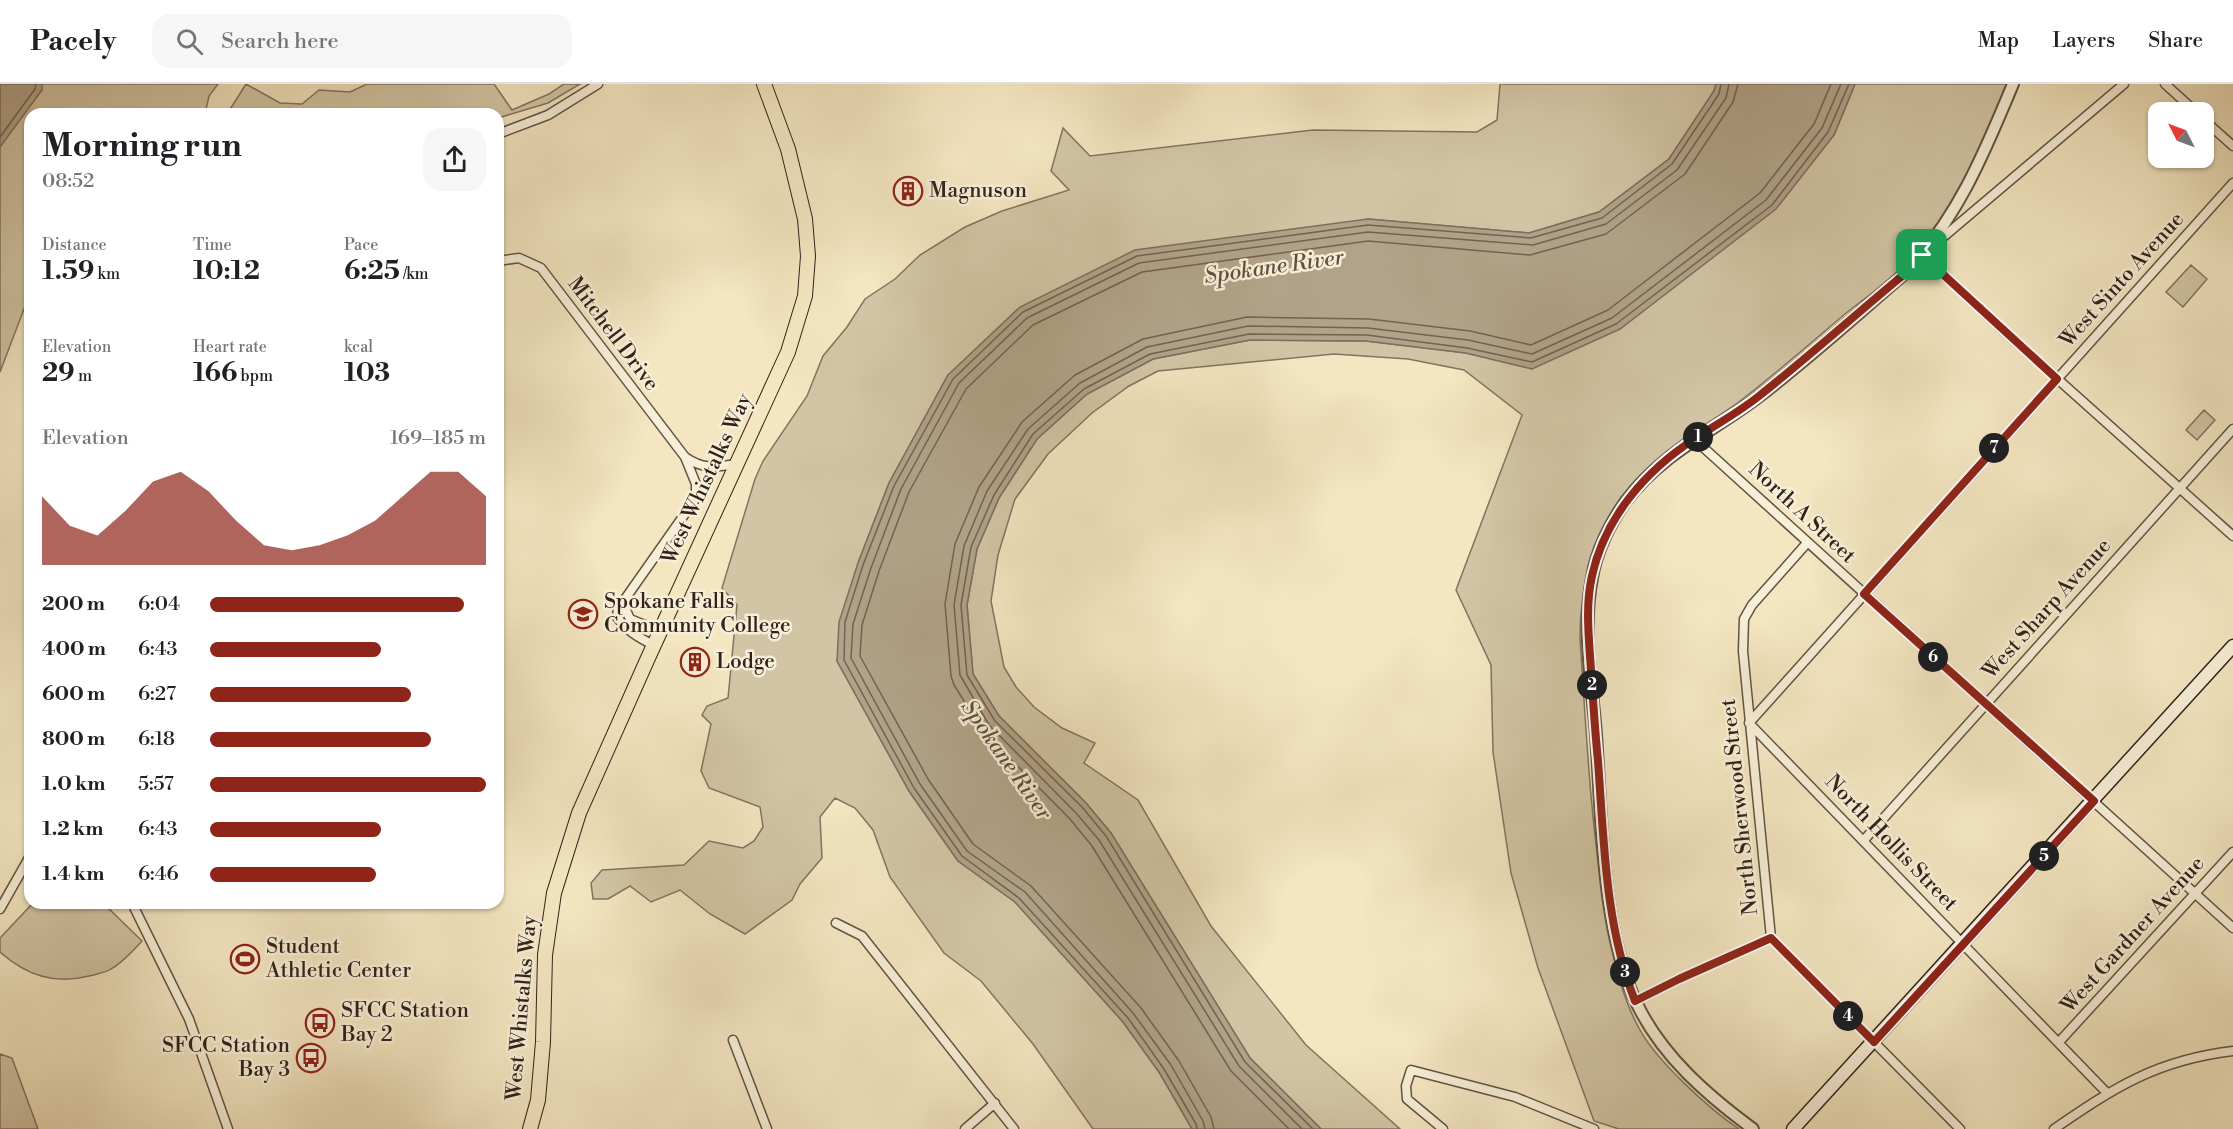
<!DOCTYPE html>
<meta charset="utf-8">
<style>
:root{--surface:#fff;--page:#f6f6f6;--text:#202124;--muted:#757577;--line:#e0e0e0;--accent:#8f2418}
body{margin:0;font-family:"Libre Bodoni",serif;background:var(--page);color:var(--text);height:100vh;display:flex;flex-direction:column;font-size:22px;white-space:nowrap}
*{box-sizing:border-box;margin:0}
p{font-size:20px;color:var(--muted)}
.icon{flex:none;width:33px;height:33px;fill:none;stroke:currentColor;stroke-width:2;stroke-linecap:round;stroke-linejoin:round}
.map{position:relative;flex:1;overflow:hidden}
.details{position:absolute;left:24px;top:24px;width:480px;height:801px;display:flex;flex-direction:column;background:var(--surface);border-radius:18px;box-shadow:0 2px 4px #0004}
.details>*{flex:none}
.needle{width:39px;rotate:312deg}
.buttons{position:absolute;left:2148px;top:18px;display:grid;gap:12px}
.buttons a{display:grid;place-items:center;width:66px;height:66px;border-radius:12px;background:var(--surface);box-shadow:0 2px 4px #0004;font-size:30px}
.pin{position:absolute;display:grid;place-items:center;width:51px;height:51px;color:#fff;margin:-26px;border-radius:12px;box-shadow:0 3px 9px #0006}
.km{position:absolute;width:30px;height:30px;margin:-15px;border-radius:50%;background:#222;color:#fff;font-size:16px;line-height:30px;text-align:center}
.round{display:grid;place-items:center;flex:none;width:63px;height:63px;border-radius:18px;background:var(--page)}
.headline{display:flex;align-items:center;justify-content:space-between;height:102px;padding:0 18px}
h1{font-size:33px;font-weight:800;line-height:45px}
.metrics{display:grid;grid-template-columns:repeat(3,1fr);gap:9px;height:102px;padding:6px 18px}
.metrics div{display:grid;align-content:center}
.metrics b{font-size:26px;font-weight:800}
.metrics small{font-size:16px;font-weight:400}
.metrics p{font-size:16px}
.chart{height:168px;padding:12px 18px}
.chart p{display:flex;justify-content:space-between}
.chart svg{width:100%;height:108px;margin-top:6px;fill:var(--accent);opacity:.7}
ul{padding:0 18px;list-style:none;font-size:20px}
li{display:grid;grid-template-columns:96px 72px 1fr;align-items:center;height:45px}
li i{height:15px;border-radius:8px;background:var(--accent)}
header{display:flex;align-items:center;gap:36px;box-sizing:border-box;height:84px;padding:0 30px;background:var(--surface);border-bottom:2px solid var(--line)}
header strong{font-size:28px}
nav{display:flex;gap:33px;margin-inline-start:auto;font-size:21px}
.search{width:420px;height:54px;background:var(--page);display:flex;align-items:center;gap:15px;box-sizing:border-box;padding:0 21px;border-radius:18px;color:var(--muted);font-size:22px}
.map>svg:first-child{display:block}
.green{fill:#d2c5a5;stroke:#827460;stroke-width:1.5}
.water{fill:#b1a389;stroke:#7e6f5d;stroke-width:1.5}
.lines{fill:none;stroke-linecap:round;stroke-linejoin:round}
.shore{stroke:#726252;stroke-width:1.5}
.minor-casing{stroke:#625344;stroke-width:11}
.tertiary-casing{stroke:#625344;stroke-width:14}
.secondary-casing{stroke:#32221b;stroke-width:15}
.primary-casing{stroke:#32221b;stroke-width:16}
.minor{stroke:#f7efd7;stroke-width:8}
.tertiary{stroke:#f7efd7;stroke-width:10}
.secondary{stroke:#f7efd7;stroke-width:12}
.primary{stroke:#f3e6c1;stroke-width:14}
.route-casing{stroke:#fff;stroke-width:12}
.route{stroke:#8f2418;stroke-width:8}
.labels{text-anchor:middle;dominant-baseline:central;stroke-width:5;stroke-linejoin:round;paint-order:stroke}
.poi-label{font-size:21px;fill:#32221b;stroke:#f7efd7;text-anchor:start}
.street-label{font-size:21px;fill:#32221b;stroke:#f7efd7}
.water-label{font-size:22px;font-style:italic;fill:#5e4f42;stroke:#f7efd7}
</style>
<header>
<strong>Pacely</strong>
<div class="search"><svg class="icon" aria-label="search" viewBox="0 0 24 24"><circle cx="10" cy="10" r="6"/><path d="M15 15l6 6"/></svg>Search here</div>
<nav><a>Map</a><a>Layers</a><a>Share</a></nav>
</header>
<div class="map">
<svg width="2233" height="1045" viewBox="0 0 2233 1045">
<rect width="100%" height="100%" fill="#f3e6c1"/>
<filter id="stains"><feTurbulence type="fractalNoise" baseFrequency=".00333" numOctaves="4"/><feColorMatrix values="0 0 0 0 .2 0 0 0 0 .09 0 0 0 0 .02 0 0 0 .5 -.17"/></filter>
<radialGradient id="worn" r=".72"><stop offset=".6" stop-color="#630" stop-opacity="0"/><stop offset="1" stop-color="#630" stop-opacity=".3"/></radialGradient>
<path class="green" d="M 16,0 L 218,0 L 209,12 L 205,30 L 30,30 L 30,216 L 27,217 L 0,288 L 0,25 Z
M 246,0 L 280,19 L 302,20 L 319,6 L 350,8 L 367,0 L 494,0 L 512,26 L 549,10 L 564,0 L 580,0 L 548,19 L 498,34 L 498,30 L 227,30 Z
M 1500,0 L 1716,0 L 1714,7 L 1669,75 L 1599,128 L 1529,149 L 1368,135 L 948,291 L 889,399 L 858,479 L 837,577 L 909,707 L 958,777 L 1015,818 L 1123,938 L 1159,988 L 1192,1045 L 1093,1045 L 1033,960 L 981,897 L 944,869 L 890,793 L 873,746 L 855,724 L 835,714 L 820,733 L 822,774 L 800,800 L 792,816 L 745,850 L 710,830 L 680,806 L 651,818 L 630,802 L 608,815 L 593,815 L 591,799 L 602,786 L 684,781 L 709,757 L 743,764 L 754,757 L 763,743 L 760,723 L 709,704 L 701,687 L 711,640 L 702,631 L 707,622 L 728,614 L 737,521 L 722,504 L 755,395 L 763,377 L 807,312 L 823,272 L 847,243 L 865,215 L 895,195 L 920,171 L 965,143 L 1002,127 L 1069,106 L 1051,87 L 1063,44 L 1090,72 L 1313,46 L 1477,48 L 1497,36 Z
M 1855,0 L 2007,0 C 1978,69 1954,134 1899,187 C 1882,203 1863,215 1845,230 C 1812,258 1778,288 1744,314 C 1722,331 1698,344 1676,360 C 1609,409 1580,473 1580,555 C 1586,643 1590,732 1604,819 C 1610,860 1619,909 1640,946 C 1657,977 1709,1025 1739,1045 L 1619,1045 L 1594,1037 L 1538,884 L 1511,789 L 1493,668 L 1491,581 L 1456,506 L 1522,331 L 1464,286 L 1408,275 L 1334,270 L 1158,287 L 1129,302 L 1092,329 L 1048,370 L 1015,415 L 998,471 L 991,517 L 1004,583 L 1016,603 L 1034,623 L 1062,644 L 1095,659 L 1084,679 L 1138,716 L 1211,842 L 1306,961 L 1400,1045 L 1321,1045 L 1250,974 L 1111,749 L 1086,719 L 999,632 L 973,590 L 967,521 L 977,465 L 999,414 L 1037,355 L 1087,310 L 1153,275 L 1250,256 L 1366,257 L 1466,269 L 1532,285 L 1834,51 Z
M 2191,181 L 2207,195 L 2183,223 L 2166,208 Z
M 2204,326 L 2215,336 L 2197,356 L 2186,346 Z
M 33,819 L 103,819 L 142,857 C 133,867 122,879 111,885 C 105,889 96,890 89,892 C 54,901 26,891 0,868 L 0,854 Z
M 0,970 L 12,974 L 38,1045 L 0,1045 Z"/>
<path class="water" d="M 0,0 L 42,0 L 42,6 L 0,63 Z
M 1716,0 L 1855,0 L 1834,51 L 1776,125 L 1620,245 L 1532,285 L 1466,269 L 1366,257 L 1250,256 L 1153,275 L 1087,310 L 1037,355 L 999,414 L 977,465 L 967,521 L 973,590 L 999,632 L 1086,719 L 1111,749 L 1250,974 L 1321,1045 L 1192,1045 L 1159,988 L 1123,938 L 1015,818 L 958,777 L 909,707 L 837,577 L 839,538 L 858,479 L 889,399 L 948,291 L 1020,223 L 1135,166 L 1368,135 L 1529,149 L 1599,128 L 1669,75 L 1714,7 Z"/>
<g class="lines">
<path class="shore" d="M 0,53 L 35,5 L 36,0
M 1197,1045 L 1196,1040 L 1164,985 L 1128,934 L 1019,814 L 962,772 L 914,704 L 844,576 L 845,538 L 863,481 L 894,402 L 953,295 L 1023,228 L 1137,172 L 1368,141 L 1531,154 L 1602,134 L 1672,80 L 1719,10 L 1721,0
M 1205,1045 L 1203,1037 L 1171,981 L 1133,929 L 1025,808 L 967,767 L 920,700 L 851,574 L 853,540 L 871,484 L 901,405 L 959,299 L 1027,234 L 1139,179 L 1368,148 L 1533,161 L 1606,140 L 1677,86 L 1726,14 L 1729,0
M 1214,1045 L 1211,1033 L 1179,977 L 1141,924 L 1031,802 L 973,760 L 928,695 L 860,572 L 862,541 L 879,487 L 909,408 L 966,305 L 1033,241 L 1142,188 L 1368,157 L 1530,171 L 1606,150 L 1685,90 L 1733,18 L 1738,0
M 1289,1045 L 1231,987 L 1092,762 L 1070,735 L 983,647 L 954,601 L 951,592 L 945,520 L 955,460 L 979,403 L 1022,338 L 1075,291 L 1143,255 L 1247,233 L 1369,235 L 1470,247 L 1531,261 L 1608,226 L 1760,109 L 1814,40 L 1831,0
M 1302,1045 L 1239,982 L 1099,756 L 1076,729 L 989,641 L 960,591 L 954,521 L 964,462 L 987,407 L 1028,345 L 1080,299 L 1147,263 L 1248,242 L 1368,244 L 1468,256 L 1532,270 L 1612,234 L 1766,116 L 1822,44 L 1841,0
M 1313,1045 L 1245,978 L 1106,752 L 1082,723 L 995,637 L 967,591 L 961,521 L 971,463 L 994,411 L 1033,350 L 1084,305 L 1150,270 L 1249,250 L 1367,251 L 1467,264 L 1532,278 L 1616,240 L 1772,121 L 1828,48 L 1849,0"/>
<g class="minor-casing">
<path id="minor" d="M 2124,0 L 1922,171 L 2004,247 L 2233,452
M 2165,0 L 2196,28
M 2204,36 L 2233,62
M 498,50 L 548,31 L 598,0
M 498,177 L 519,174 L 541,184 L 685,373 L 696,400 L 696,414 L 618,525 L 617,533 C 627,547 638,553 653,561
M 1694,355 L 2233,844
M 685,373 C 704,386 715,383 737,380
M 1807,459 L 1752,521 L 1744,535 L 1743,567 L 1771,854 L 1960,1045
M 626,514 L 625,524 L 630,535 L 660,547
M 1864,756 L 2233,345
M 132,819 L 189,935 L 228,1045
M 0,825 L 30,772
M 836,839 L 862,852 L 1014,1045
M 1635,917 L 1679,895 L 1771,854
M 733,956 L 767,1045
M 2059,958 L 2233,768
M 2107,1009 L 1749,639 L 2233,99
M 965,1045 L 995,1019
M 1443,1045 L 1407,1015 L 1406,1002 L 1411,986 L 1515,1013 L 1594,1045
M 2054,1045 C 2115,1003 2157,976 2233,967"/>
</g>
<g class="tertiary-casing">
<path id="tertiary" d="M 1753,1045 C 1707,1011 1662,972 1637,920 C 1601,845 1602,733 1596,651 C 1592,599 1582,545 1592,494 C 1596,468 1610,439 1626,417 C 1660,371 1712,348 1757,314 C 1807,276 1854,233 1902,192 C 1956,138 1984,70 2013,0"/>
</g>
<g class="secondary-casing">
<path id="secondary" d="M 1793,1045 L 2233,562"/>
</g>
<g class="primary-casing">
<path id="primary" d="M 530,1045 L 538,1016 L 543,958 L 545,871 L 554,809 L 579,729 L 648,574 L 788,268 L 805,212 L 808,172 L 805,135 L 788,65 L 764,0"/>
</g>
<use href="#minor" class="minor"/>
<use href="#tertiary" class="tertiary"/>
<use href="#secondary" class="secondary"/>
<use href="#primary" class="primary"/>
</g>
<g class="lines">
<g class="route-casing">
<path id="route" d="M 1922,171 L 2057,295 L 1864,510 L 2094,717 L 1874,958 L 1771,854 L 1679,895 L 1635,917 C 1605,840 1604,758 1598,677 C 1595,647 1593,616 1591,586 C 1589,555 1585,522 1592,492 C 1605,433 1646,386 1696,354 C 1717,340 1739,328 1759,312 C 1808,273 1854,232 1902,192 Z"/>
</g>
<use href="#route" class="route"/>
</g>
<defs>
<g id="building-ring" transform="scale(1.5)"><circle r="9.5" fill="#f7efd7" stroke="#8f2418" stroke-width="1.5"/><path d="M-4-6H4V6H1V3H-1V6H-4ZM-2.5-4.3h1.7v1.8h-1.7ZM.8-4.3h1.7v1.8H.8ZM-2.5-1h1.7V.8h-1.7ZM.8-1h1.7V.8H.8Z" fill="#8f2418"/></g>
<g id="university-ring" transform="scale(1.5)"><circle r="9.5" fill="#f7efd7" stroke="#8f2418" stroke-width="1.5"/><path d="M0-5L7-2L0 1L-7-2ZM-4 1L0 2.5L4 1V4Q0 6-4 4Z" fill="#8f2418"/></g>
<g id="stadium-ring" transform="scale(1.5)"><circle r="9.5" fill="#f7efd7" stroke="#8f2418" stroke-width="1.5"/><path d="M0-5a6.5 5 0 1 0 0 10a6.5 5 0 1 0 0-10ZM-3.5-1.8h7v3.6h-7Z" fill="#8f2418"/></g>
<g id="bus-ring" transform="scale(1.5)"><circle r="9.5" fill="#f7efd7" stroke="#8f2418" stroke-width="1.5"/><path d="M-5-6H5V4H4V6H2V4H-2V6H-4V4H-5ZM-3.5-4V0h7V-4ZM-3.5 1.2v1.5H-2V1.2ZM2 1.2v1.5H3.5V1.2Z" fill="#8f2418"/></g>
</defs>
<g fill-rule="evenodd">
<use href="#building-ring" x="908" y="107"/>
<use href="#university-ring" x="583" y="530"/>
<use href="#building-ring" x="695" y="578"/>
<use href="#stadium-ring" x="245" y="875"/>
<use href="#bus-ring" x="320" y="939"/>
<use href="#bus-ring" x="311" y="974"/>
</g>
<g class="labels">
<g class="poi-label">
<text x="929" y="107">Magnuson</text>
<text x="604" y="518">Spokane Falls<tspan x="604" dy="24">Community College</tspan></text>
<text x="716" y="578">Lodge</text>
<text x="266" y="863">Student<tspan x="266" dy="24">Athletic Center</tspan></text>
<text x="341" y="927">SFCC Station<tspan x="341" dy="24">Bay 2</tspan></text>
<text x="290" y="962" text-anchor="end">SFCC Station<tspan x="290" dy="24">Bay 3</tspan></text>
</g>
<g class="street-label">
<text transform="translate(2122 196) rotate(-48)">West Sinto Avenue</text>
<text transform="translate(613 250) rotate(53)">Mitchell Drive</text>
<text transform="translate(707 395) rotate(-65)">West Whistalks Way</text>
<text transform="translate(1802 429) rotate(43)">North A Street</text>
<text transform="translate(2047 525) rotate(-48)">West Sharp Avenue</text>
<text transform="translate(1740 723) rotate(-96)">North Sherwood Street</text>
<text transform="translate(1891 759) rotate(46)">North Hollis Street</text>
<text transform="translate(2133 851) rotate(-48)">West Gardner Avenue</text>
<text transform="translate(522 924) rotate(-85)">West Whistalks Way</text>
</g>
<g class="water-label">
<text transform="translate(1274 183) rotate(-8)">Spokane River</text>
<text transform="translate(1006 676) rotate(55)">Spokane River</text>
</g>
</g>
<rect width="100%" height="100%" filter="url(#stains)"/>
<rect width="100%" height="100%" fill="url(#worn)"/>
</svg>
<div class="buttons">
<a><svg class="needle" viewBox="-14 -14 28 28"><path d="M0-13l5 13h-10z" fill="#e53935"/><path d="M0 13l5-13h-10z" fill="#757577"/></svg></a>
</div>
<div class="pin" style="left:1922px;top:171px;background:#1e9e55"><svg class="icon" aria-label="arrive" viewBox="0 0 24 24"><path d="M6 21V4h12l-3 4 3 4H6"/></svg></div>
<b class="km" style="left:1698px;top:353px">1</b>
<b class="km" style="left:1592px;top:601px">2</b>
<b class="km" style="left:1625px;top:888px">3</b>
<b class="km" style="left:1848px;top:932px">4</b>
<b class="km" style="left:2044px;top:772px">5</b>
<b class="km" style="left:1933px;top:573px">6</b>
<b class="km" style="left:1994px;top:364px">7</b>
<section class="details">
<div class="headline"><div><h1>Morning run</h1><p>08:52</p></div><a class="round"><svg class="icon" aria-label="share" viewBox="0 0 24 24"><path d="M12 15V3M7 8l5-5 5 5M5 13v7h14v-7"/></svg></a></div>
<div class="metrics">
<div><p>Distance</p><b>1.59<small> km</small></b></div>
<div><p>Time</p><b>10:12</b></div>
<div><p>Pace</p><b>6:25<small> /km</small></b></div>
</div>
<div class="metrics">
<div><p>Elevation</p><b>29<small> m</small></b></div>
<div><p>Heart rate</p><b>166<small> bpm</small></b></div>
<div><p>kcal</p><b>103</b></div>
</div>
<div class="chart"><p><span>Elevation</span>169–185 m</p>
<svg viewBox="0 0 160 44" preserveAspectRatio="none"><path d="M0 44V16L10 28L20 32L30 22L40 10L50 6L60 14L70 26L80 36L90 38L100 36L110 32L120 26L130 16L140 6L150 6L160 16V44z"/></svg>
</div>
<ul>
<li><b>200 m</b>6:04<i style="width:92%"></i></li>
<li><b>400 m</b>6:43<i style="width:62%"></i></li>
<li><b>600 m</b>6:27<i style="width:73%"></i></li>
<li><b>800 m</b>6:18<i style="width:80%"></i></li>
<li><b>1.0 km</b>5:57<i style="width:100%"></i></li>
<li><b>1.2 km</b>6:43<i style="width:62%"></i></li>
<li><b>1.4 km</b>6:46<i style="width:60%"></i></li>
</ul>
</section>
</div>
